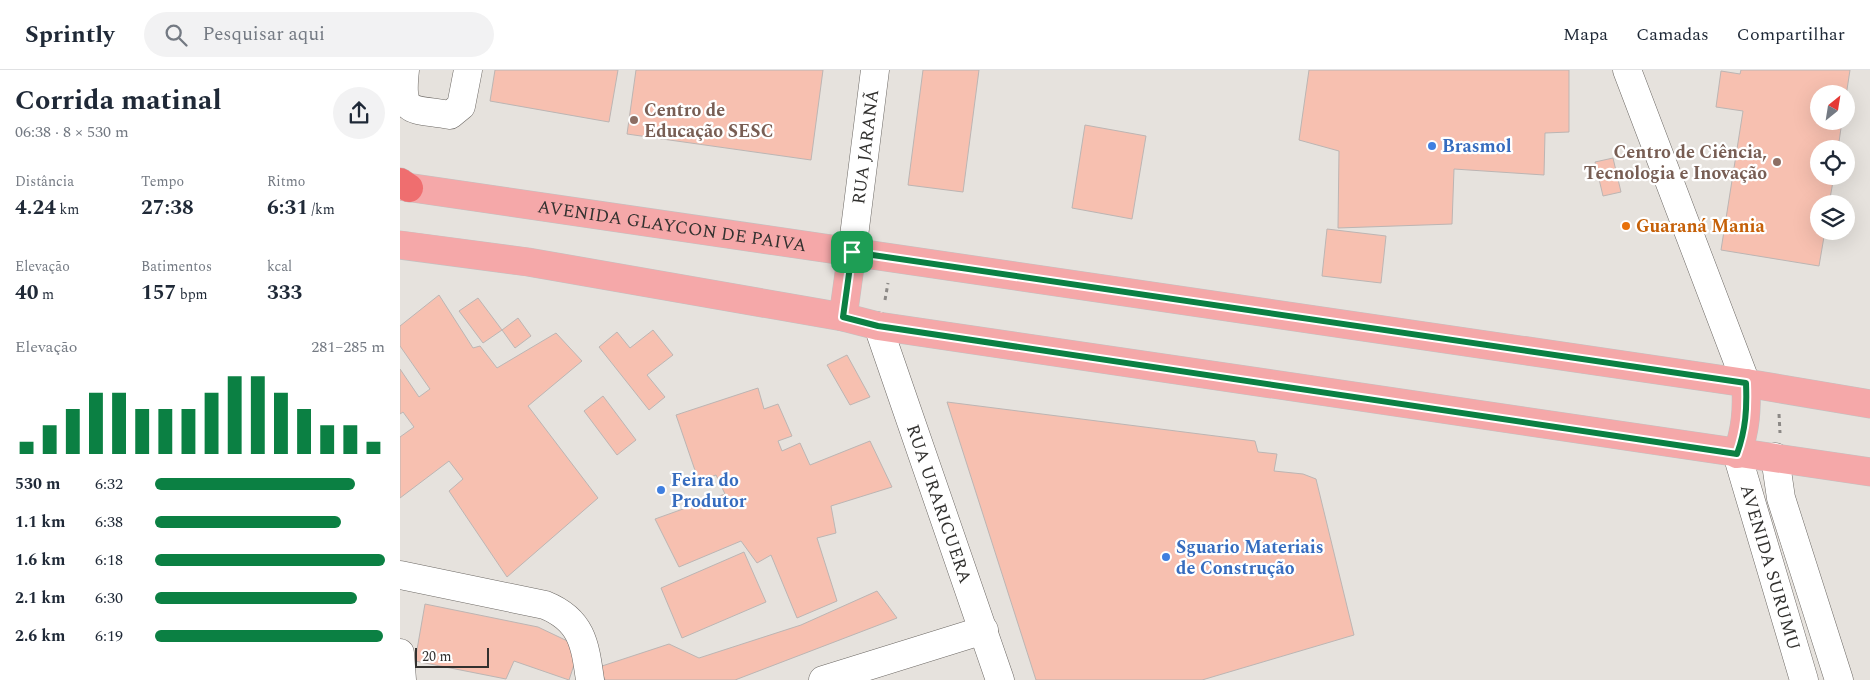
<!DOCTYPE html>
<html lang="pt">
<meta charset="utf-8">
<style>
:root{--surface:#fff;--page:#f2f2f3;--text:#1f2937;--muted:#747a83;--line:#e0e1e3;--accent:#0b8043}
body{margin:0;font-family:Spectral,serif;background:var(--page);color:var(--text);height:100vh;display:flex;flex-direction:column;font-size:19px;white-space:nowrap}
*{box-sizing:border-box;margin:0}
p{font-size:16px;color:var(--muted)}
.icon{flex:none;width:28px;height:28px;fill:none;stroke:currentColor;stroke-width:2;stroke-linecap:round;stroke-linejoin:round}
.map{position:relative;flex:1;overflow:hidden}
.details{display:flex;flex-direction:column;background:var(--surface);width:400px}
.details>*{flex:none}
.needle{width:32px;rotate:30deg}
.controls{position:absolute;left:1410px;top:15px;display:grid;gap:10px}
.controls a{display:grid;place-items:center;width:45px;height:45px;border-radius:50%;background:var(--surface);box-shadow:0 5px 20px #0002;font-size:25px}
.scale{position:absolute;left:15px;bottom:12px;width:74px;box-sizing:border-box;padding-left:5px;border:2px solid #32312f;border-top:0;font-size:14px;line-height:18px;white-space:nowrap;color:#32312f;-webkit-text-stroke:4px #fff;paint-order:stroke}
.pin{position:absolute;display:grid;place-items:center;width:42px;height:42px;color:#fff;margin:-21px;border-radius:10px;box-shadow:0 2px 8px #0006}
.round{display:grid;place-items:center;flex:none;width:52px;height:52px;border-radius:26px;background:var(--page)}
.headline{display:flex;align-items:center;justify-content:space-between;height:85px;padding:0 15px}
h1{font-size:28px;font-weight:700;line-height:38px}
.metrics{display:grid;grid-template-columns:repeat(3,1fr);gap:8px;height:85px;padding:5px 15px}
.metrics div{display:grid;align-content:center}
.metrics b{font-size:21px;font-weight:700}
.metrics small{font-size:14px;font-weight:400}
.metrics p{font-size:14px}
.chart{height:140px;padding:10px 15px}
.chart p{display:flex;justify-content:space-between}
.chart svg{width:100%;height:90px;margin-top:5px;stroke:var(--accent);stroke-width:6}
ul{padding:0 15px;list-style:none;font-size:16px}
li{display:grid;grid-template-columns:80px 60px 1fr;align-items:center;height:38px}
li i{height:12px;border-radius:6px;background:var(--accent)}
header{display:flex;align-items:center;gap:30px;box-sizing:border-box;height:70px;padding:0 25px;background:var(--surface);border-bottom:1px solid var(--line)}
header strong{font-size:24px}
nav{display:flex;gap:28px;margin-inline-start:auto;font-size:18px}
.search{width:350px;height:45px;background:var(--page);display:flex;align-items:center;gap:12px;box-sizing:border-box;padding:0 18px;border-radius:28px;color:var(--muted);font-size:19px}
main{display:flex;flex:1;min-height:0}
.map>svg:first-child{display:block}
.building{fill:#f7c0b0;stroke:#bcb5b3}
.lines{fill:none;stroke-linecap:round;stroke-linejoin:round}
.minor-casing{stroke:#6c6864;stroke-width:29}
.major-casing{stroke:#c2c1c1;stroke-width:29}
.highway-casing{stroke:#c2c1c1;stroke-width:29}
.path{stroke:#8c8986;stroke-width:3;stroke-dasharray:4 4;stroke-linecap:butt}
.minor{stroke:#fff;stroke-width:28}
.major{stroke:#f5a8a9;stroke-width:28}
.highway{stroke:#ef6e6f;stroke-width:28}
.route-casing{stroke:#fff;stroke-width:10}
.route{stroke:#0b8043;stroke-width:6}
.education-dot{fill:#8d6e63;stroke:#fff;stroke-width:2}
.shop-dot{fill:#3f7fe0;stroke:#fff;stroke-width:2}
.food-dot{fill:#e8710a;stroke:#fff;stroke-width:2}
.labels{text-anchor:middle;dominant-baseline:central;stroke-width:4.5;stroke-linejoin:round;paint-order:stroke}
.education-label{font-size:18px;font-weight:bold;fill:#785e54;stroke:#fff;text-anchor:start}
.street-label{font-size:18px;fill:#32312f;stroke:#fff}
.shop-label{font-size:18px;font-weight:bold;fill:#366cbe;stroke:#fff;text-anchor:start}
.food-label{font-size:18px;font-weight:bold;fill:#c56008;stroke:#fff;text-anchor:start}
</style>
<header>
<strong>Sprintly</strong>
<div class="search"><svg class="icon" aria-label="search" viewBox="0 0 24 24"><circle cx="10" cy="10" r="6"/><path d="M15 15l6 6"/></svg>Pesquisar aqui</div>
<nav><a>Mapa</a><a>Camadas</a><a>Compartilhar</a></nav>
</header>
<main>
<section class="details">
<div class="headline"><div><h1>Corrida matinal</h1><p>06:38 · 8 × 530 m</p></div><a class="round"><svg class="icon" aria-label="share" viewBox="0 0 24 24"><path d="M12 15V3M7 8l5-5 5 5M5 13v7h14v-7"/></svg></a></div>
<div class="metrics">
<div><p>Distância</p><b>4.24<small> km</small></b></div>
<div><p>Tempo</p><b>27:38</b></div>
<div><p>Ritmo</p><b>6:31<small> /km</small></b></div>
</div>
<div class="metrics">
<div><p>Elevação</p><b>40<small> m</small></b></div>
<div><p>Batimentos</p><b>157<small> bpm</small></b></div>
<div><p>kcal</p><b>333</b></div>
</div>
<div class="chart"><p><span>Elevação</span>281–285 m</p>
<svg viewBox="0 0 160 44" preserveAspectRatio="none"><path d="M5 44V38M15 44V30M25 44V22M35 44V14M45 44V14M55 44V22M65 44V22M75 44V22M85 44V14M95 44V6M105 44V6M115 44V14M125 44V22M135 44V30M145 44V30M155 44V38"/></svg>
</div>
<ul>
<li><b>530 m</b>6:32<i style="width:87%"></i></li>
<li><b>1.1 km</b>6:38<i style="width:81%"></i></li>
<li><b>1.6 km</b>6:18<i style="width:100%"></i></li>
<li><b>2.1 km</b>6:30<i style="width:88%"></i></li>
<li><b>2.6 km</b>6:19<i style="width:99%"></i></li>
</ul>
</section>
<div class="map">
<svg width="1470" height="610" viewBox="0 0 1470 610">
<rect width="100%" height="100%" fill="#e6e2dd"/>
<path class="building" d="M 95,0 L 218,0 L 209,52 L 90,31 Z
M 236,0 L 423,0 L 411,90 L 227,64 Z
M 523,0 L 579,0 L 563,122 L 508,115 Z
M 909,0 L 1169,0 L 1169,62 L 1145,63 L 1144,105 L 1054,99 L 1052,154 L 938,158 L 939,81 L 899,70 Z
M 1341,0 L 1450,0 L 1446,26 L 1446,24 L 1419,24 L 1419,51 L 1442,51 L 1438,79 L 1419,79 L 1419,106 L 1434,106 L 1429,134 L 1419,134 L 1419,161 L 1425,161 L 1419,196 L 1321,180 L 1343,41 L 1316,37 L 1321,1 L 1340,4 Z
M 685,55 L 746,66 L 732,149 L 672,138 Z
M 1213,88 L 1221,122 L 1203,126 L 1195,92 Z
M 927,159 L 986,166 L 981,213 L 922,206 Z
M 39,225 L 73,278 L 80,276 L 97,298 L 156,263 L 182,291 L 128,336 L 198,428 L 107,507 L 49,421 L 63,409 L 49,391 L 0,428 L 0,367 L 14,357 L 3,342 L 0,344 L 0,299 L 19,327 L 30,319 L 0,276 L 0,256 Z
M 78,228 L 102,260 L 83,273 L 59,241 Z
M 118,248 L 131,266 L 115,278 L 102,260 Z
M 253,260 L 273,285 L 247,305 L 265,327 L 249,340 L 199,277 L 217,262 L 230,278 Z
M 447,285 L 470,327 L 450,335 L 427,295 Z
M 358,318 L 364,339 L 378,334 L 392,366 L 378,371 L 382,381 L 400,373 L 410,395 L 470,371 L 492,417 L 431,436 L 436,463 L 417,468 L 437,531 L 397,548 L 371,485 L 357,493 L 341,471 L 279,497 L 255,449 L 325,424 L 316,405 L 299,412 L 276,345 Z
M 203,326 L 236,370 L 217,385 L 184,341 Z
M 547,332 L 855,371 L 858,382 L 877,384 L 874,401 L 903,404 L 916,409 L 954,565 L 802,610 L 636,610 Z
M 344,482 L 366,532 L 282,568 L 261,518 Z
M 477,521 L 497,548 L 335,610 L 205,610 L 199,597 L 269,574 L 299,588 L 401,555 Z
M 25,534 L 138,557 L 180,577 L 169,610 L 114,591 L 106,609 L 15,591 Z"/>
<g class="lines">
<g class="minor-casing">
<g id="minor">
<path d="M 5,0 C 0,46 10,38 50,45 L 61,36 L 68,0"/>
<path d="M 1227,0 L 1346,313"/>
<path id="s1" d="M 452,182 L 475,0"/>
<path id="s2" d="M 478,256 L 600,610"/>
<path id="s3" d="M 1337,384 L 1404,610"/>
<path d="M 1375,387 L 1381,428 L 1439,610"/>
<path d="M 0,505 L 145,535 C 182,550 185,574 190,610"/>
<path d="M 0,583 L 2,610"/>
<path d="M 423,610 L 584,560"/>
</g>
</g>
<g class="major-casing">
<g id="major">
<path id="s4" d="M 0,116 L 1346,313 L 1470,334"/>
<path d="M 0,175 L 128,192 L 443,247 L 478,256 L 1470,402"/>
<path d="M 443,247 L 452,182"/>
<path d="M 1337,384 C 1346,359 1347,339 1346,313"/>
</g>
</g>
<g class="highway-casing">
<path id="highway" d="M 0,112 L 9,118"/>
</g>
<path class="path" d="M 485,230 L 488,213
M 1379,344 L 1380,363"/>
<use href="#minor" class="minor"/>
<use href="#major" class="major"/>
<use href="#highway" class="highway"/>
</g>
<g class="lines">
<g class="route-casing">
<path id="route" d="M 452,182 L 1346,313 C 1347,338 1346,359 1337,384 L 478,256 L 443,247 Z"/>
</g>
<use href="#route" class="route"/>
</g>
<g class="education-dot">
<circle cx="234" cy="50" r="5"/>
<circle cx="1377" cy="92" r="5"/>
</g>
<g class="shop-dot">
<circle cx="1032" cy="76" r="5"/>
<circle cx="261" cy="420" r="5"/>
<circle cx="766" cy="487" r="5"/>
</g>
<circle class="food-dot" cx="1226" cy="156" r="5"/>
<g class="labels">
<g class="education-label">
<text x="244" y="40">Centro de<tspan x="244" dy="21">Educação SESC</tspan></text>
<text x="1367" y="82" text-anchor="end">Centro de Ciência,<tspan x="1367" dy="21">Tecnologia e Inovação</tspan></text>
</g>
<g class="street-label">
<text stroke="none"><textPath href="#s1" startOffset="106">RUA JARANÃ</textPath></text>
<text stroke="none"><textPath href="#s4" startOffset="275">AVENIDA GLAYCON DE PAIVA</textPath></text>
<text stroke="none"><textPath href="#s2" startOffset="188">RUA URARICUERA</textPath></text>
<text stroke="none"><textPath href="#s3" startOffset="118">AVENIDA SURUMU</textPath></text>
</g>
<g class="shop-label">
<text x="1042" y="76">Brasmol</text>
<text x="271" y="410">Feira do<tspan x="271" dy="21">Produtor</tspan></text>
<text x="776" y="477">Sguario Materiais<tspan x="776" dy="21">de Construção</tspan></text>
</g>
<g class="food-label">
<text x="1236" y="156">Guaraná Mania</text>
</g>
</g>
</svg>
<div class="controls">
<a><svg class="needle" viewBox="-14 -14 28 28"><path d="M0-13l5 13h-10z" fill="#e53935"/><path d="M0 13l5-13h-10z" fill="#747a83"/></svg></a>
<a><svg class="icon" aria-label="locate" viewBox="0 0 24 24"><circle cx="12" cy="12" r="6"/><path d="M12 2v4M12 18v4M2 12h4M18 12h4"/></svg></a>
<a><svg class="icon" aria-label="layers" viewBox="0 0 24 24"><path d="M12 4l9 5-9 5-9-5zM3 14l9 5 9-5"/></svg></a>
</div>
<div class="scale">20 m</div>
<div class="pin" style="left:452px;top:182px;background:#1e9e55"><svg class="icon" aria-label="arrive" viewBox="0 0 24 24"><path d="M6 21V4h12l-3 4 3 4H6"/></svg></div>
</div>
</main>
